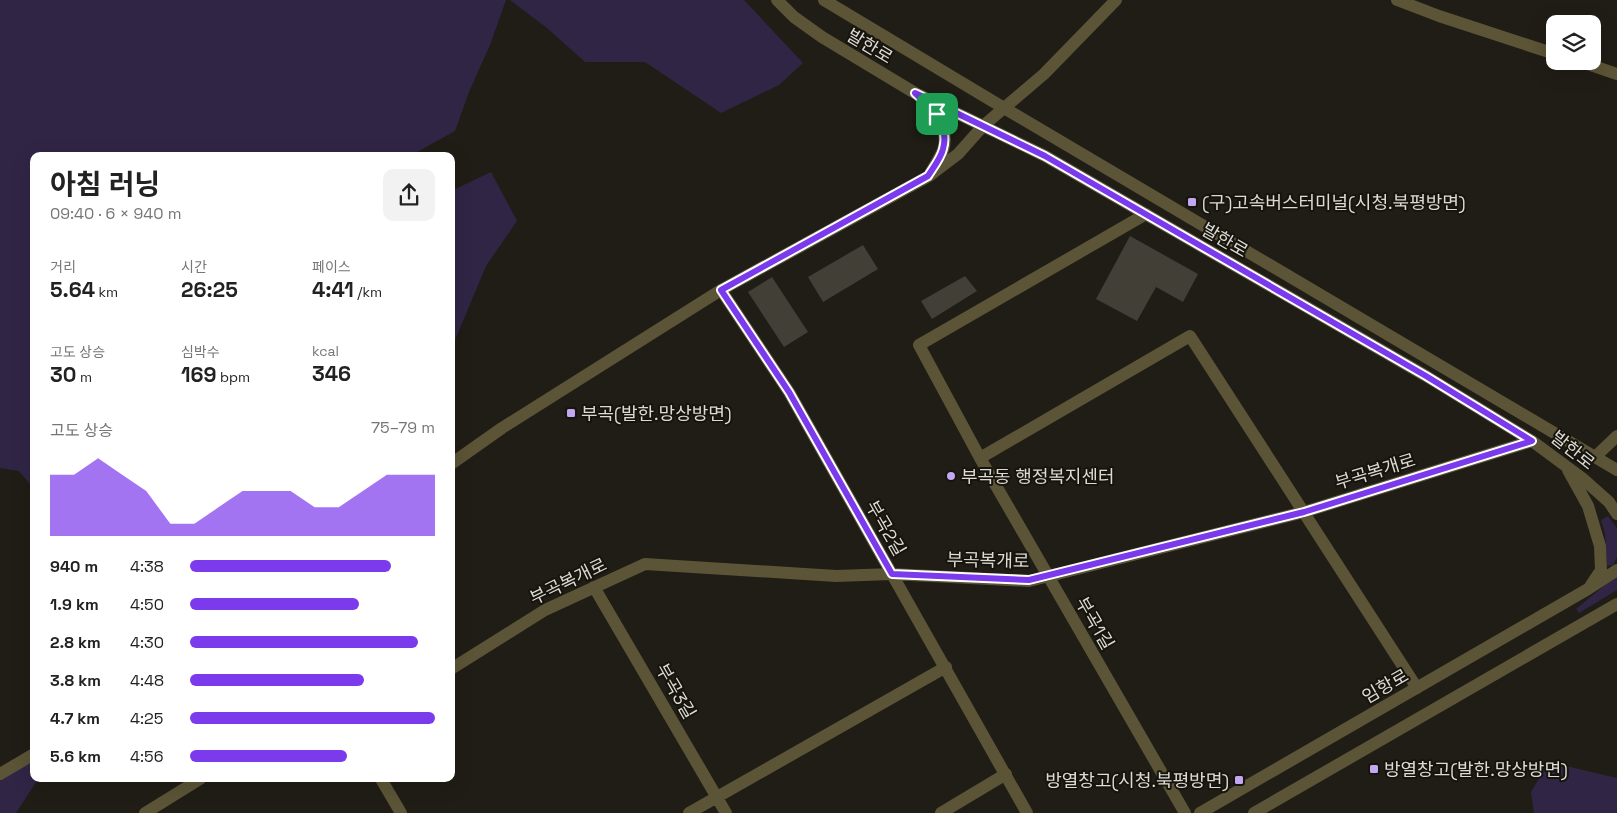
<!DOCTYPE html>
<html lang="ko">
<meta charset="utf-8">
<style>
:root{--surface:#fff;--page:#f2f2f2;--text:#222;--muted:#767676;--accent:#7c3aed}
body{margin:0;font-family:"Space Grotesk","Noto Sans KR",sans-serif;background:var(--page);color:var(--text);height:100vh;display:flex;flex-direction:column;font-size:19px;white-space:nowrap}
*{box-sizing:border-box;margin:0}
p{font-size:16px;color:var(--muted)}
.icon{flex:none;width:28px;height:28px;fill:none;stroke:currentColor;stroke-width:2;stroke-linecap:round;stroke-linejoin:round}
.map{position:relative;flex:1;overflow:hidden}
.sheet{position:absolute;left:30px;top:152px;width:425px;height:630px;display:flex;flex-direction:column;background:var(--surface);border-radius:10px;box-shadow:0 5px 20px #0002}
.sheet>*{flex:none}
.tools{position:absolute;left:1546px;top:15px;display:grid;gap:10px}
.tools a{display:grid;place-items:center;width:55px;height:55px;border-radius:10px;background:var(--surface);box-shadow:0 5px 20px #0002;font-size:25px}
.pin{position:absolute;display:grid;place-items:center;width:42px;height:42px;color:#fff;margin:-21px;border-radius:10px;box-shadow:0 2px 8px #0006}
.round{display:grid;place-items:center;flex:none;width:52px;height:52px;border-radius:10px;background:var(--page)}
.head{display:flex;align-items:center;justify-content:space-between;height:85px;padding:0 20px}
h1{font-size:28px;font-weight:700;line-height:38px}
.stats{display:grid;grid-template-columns:repeat(3,1fr);gap:8px;height:85px;padding:5px 20px}
.stats div{display:grid;align-content:center}
.stats b{font-size:21px;font-weight:700}
.stats small{font-size:14px;font-weight:400}
.stats p{font-size:14px}
.chart{height:140px;padding:10px 20px}
.chart p{display:flex;justify-content:space-between}
.chart svg{width:100%;height:90px;margin-top:5px;fill:var(--accent);opacity:.7}
ul{padding:0 20px;list-style:none;font-size:16px}
li{display:grid;grid-template-columns:80px 60px 1fr;align-items:center;height:38px}
li i{height:12px;border-radius:6px;background:var(--accent)}
.map>svg:first-child{display:block}
.green{fill:#312546}
.building{fill:#413f36}
.lines{fill:none;stroke-linecap:round;stroke-linejoin:round}
.minor{stroke:#5b5436;stroke-width:12}
.tertiary{stroke:#5b5436;stroke-width:12}
.route-casing{stroke:#fff;stroke-width:10}
.route{stroke:#7c3aed;stroke-width:6}
.poi-dot{fill:#c2a8f3;stroke:#16140c;stroke-width:2}
.labels{text-anchor:middle;dominant-baseline:central;stroke-width:4;stroke-linejoin:round;paint-order:stroke}
.street-label{font-size:18px;fill:#dbdad4;stroke:#16140c}
.poi-label{font-size:18px;fill:#dbdad4;stroke:#16140c;text-anchor:start}
</style>
<div class="map">
<svg width="1617" height="813" viewBox="0 0 1617 813">
<rect width="100%" height="100%" fill="#1f1d15"/>
<path class="green" d="M 0,0 L 506,0 L 490,45 L 469,92 L 455,131 L 410,156 L 34,156 L 34,489 L 19,471 L 0,468 Z
M 510,0 L 744,0 L 803,63 L 779,85 L 721,113 L 645,62 L 585,62 L 547,28 Z
M 491,172 L 517,221 L 486,266 L 453,345 L 451,353 L 451,191 Z
M 1608,516 L 1617,528 L 1617,557 L 1613,565 L 1607,566 L 1605,533 L 1601,520 Z
M 1617,575 L 1617,590 L 1579,613 L 1576,609 Z
M 34,754 L 34,779 L 38,779 L 16,813 L 0,813 L 0,774 Z
M 1549,762 L 1617,778 L 1617,813 L 1534,813 L 1531,792 Z"/>
<path class="building" d="M 1130,236 L 1198,274 L 1183,302 L 1156,287 L 1137,321 L 1096,299 Z
M 863,245 L 878,269 L 823,302 L 808,277 Z
M 965,276 L 977,291 L 932,319 L 921,301 Z
M 772,277 L 808,332 L 784,347 L 748,292 Z"/>
<g class="lines">
<path class="minor" d="M 1397,0 L 1439,16 L 1555,54
M 1579,61 L 1617,74
M 1004,108 L 1044,74 L 1116,0
M 1146,214 L 919,345 L 980,458 L 1185,813
M 721,290 L 789,392 L 1027,813
M 1595,457 L 1617,436
M 980,458 L 1190,336 L 1417,688
M 594,587 L 726,813
M 451,669 L 545,610 L 645,564 L 836,576 L 892,574 L 1029,581 L 1304,512 L 1532,441
M 381,779 L 401,813
M 145,813 L 200,779
M 689,813 L 946,667
M 941,813 L 1006,774"/>
<path class="tertiary" d="M 777,0 L 794,17 L 822,37 L 915,93 L 1045,156 L 1426,376 L 1532,441 L 1582,478 L 1609,502 L 1617,514
M 824,0 L 1004,108 L 1617,470
M 926,104 C 938,115 949,132 943,150 C 940,157 935,165 931,172
M 451,464 L 502,428 L 721,290 L 929,176 L 958,154 L 983,126 L 1004,108
M 1568,470 L 1588,506 L 1600,546 L 1601,570 L 1591,585
M 0,774 L 34,754
M 1200,813 L 1588,589 L 1617,570
M 1254,813 L 1617,604"/>
</g>
<g class="lines">
<g class="route-casing">
<path id="route" d="M 915,93 L 1045,156 L 1426,376 L 1532,441 L 1304,512 L 1029,580 L 892,574 L 789,392 L 721,290 L 928,176 C 933,168 941,158 943,149 C 950,124 931,108 915,93 Z"/>
</g>
<use href="#route" class="route"/>
</g>
<g class="poi-dot">
<rect x="1187" y="197" width="10" height="10" rx="2.5"/>
<rect x="566" y="408" width="10" height="10" rx="2.5"/>
<circle cx="951" cy="476" r="5"/>
<rect x="1369" y="764" width="10" height="10" rx="2.5"/>
<rect x="1234" y="775" width="10" height="10" rx="2.5"/>
</g>
<g class="labels">
<g class="street-label">
<text transform="translate(870 46) rotate(31)">발한로</text>
<text transform="translate(1225 240) rotate(30)">발한로</text>
<text transform="translate(1573 450) rotate(38)">발한로</text>
<text transform="translate(1375 471) rotate(-17)">부곡복개로</text>
<text transform="translate(886 528) rotate(60)">부곡2길</text>
<text transform="translate(988 560) rotate(1)">부곡복개로</text>
<text transform="translate(568 581) rotate(-26)">부곡복개로</text>
<text transform="translate(1095 623) rotate(60)">부곡1길</text>
<text transform="translate(1385 686) rotate(-30)">임항로</text>
<text transform="translate(676 691) rotate(60)">부곡3길</text>
</g>
<g class="poi-label">
<text x="1202" y="202">(구)고속버스터미널(시청.북평방면)</text>
<text x="581" y="413">부곡(발한.망상방면)</text>
<text x="961" y="476">부곡동 행정복지센터</text>
<text x="1384" y="769">방열창고(발한.망상방면)</text>
<text x="1229" y="780" text-anchor="end">방열창고(시청.북평방면)</text>
</g>
</g>
</svg>
<div class="tools">
<a><svg class="icon" aria-label="layers" viewBox="0 0 24 24"><path d="M12 4l9 5-9 5-9-5zM3 14l9 5 9-5"/></svg></a>
</div>
<div class="pin" style="left:937px;top:114px;background:#1e9e55"><svg class="icon" aria-label="arrive" viewBox="0 0 24 24"><path d="M6 21V4h12l-3 4 3 4H6"/></svg></div>
<section class="sheet">
<div class="head"><div><h1>아침 러닝</h1><p>09:40 · 6 × 940 m</p></div><a class="round"><svg class="icon" aria-label="share" viewBox="0 0 24 24"><path d="M12 15V3M7 8l5-5 5 5M5 13v7h14v-7"/></svg></a></div>
<div class="stats">
<div><p>거리</p><b>5.64<small> km</small></b></div>
<div><p>시간</p><b>26:25</b></div>
<div><p>페이스</p><b>4:41<small> /km</small></b></div>
</div>
<div class="stats">
<div><p>고도 상승</p><b>30<small> m</small></b></div>
<div><p>심박수</p><b>169<small> bpm</small></b></div>
<div><p>kcal</p><b>346</b></div>
</div>
<div class="chart"><p><span>고도 상승</span>75–79 m</p>
<svg viewBox="0 0 160 44" preserveAspectRatio="none"><path d="M0 44V14L10 14L20 6L30 14L40 22L50 38L60 38L70 30L80 22L90 22L100 22L110 30L120 30L130 22L140 14L150 14L160 14V44z"/></svg>
</div>
<ul>
<li><b>940 m</b>4:38<i style="width:82%"></i></li>
<li><b>1.9 km</b>4:50<i style="width:69%"></i></li>
<li><b>2.8 km</b>4:30<i style="width:93%"></i></li>
<li><b>3.8 km</b>4:48<i style="width:71%"></i></li>
<li><b>4.7 km</b>4:25<i style="width:100%"></i></li>
<li><b>5.6 km</b>4:56<i style="width:64%"></i></li>
</ul>
</section>
</div>
